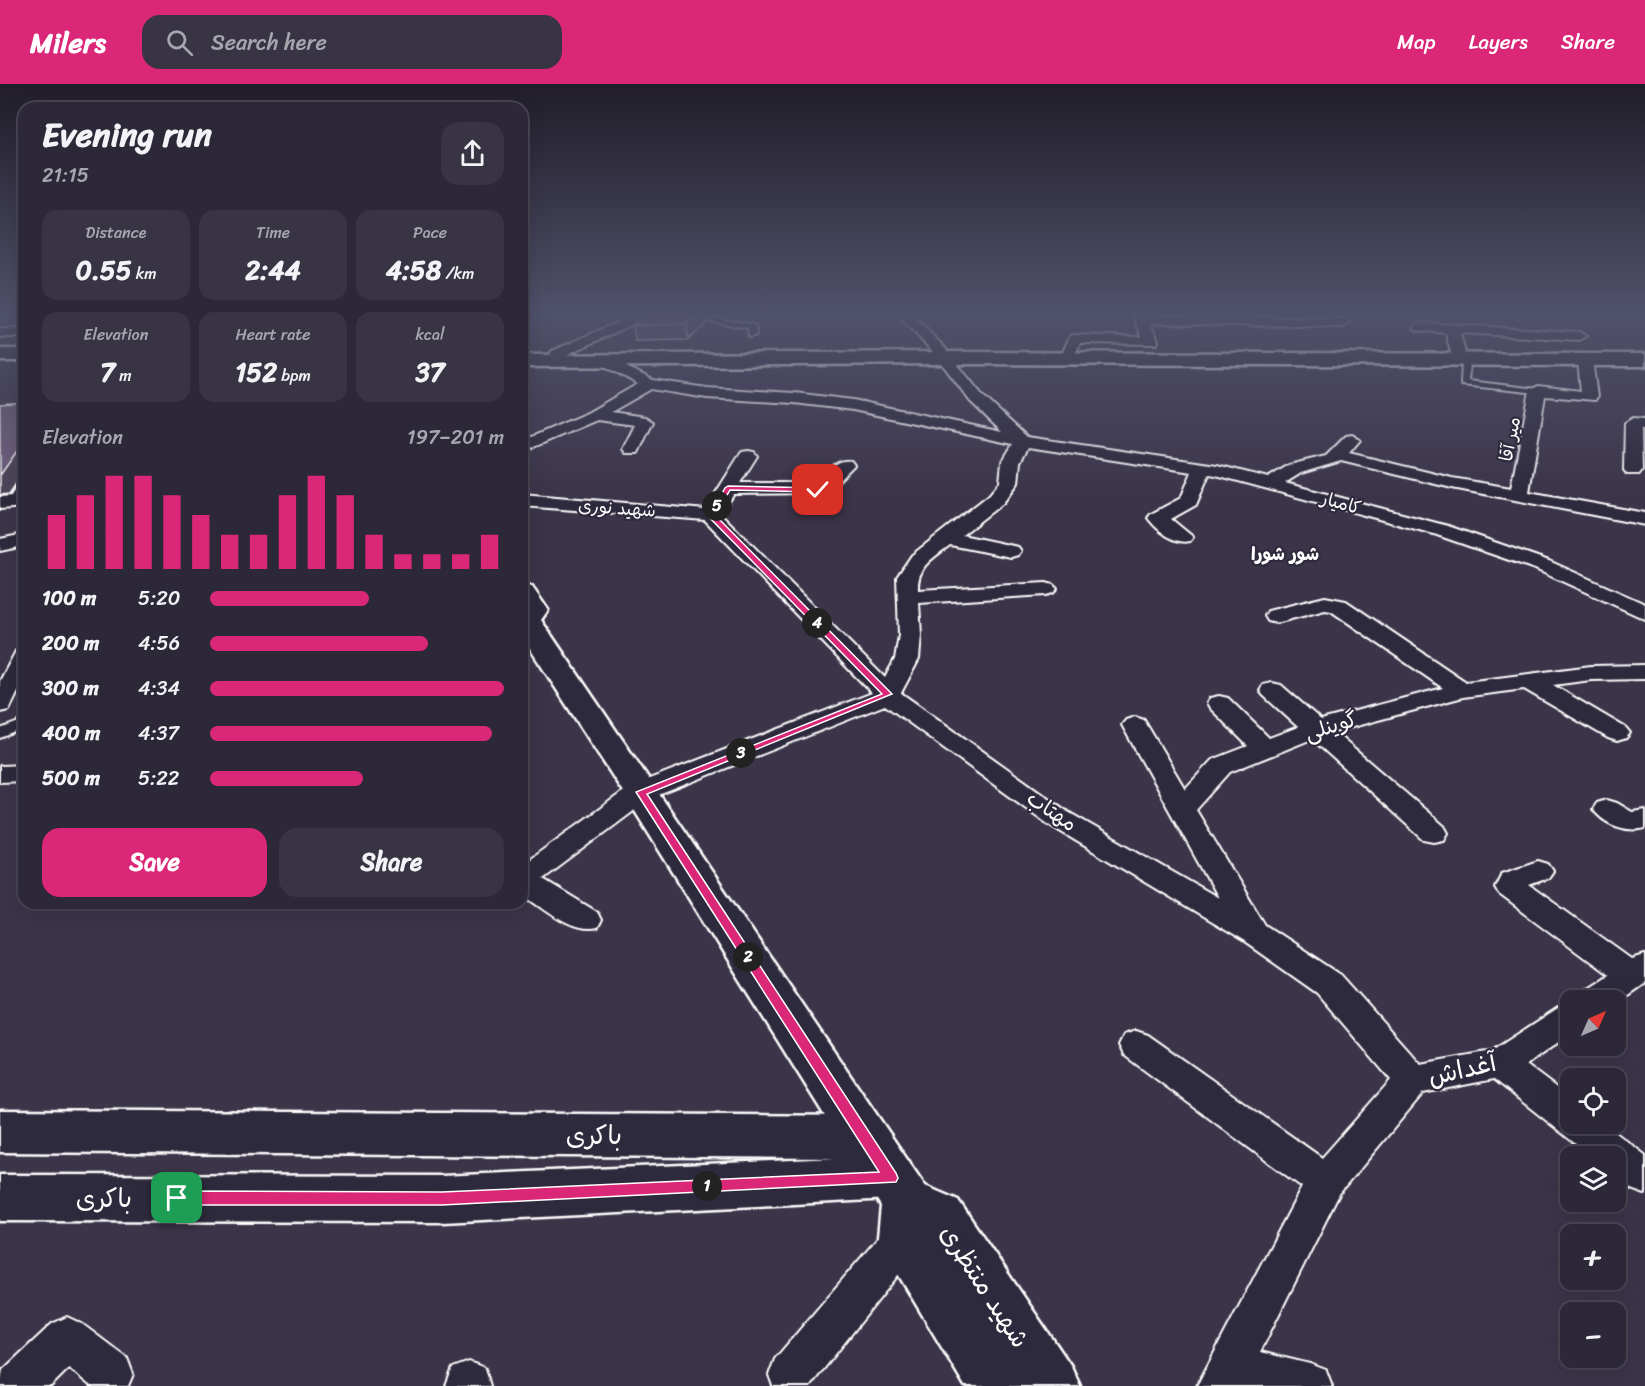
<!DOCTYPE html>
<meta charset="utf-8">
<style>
:root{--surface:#2d2838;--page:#393443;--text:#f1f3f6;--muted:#a7a6ae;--line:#484453;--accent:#db2777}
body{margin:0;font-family:Sriracha,"Playpen Sans Arabic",sans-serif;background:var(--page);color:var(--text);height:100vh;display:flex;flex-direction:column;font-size:22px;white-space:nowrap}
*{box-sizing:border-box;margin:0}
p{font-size:20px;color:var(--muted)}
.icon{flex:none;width:33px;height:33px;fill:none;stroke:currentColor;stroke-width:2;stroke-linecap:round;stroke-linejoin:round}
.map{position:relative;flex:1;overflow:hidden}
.side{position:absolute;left:18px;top:18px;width:510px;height:807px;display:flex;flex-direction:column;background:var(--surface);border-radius:18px;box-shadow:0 6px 24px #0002,0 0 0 2px var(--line)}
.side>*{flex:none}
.needle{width:39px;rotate:45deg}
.fabs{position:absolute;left:1560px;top:906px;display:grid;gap:12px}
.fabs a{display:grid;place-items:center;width:66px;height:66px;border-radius:12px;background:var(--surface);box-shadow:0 6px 24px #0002,0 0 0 2px var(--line);font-size:30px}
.pin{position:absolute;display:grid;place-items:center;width:51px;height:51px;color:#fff;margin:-26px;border-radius:12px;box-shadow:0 3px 9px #0006}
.km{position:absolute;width:30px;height:30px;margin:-15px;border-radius:50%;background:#222;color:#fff;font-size:16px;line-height:30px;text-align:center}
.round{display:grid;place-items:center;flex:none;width:63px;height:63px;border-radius:18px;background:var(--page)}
.headline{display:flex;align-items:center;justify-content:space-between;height:102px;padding:0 24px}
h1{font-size:33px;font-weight:700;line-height:45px}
.metrics{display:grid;grid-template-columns:repeat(3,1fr);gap:9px;height:102px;padding:6px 24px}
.metrics div{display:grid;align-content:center;border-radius:15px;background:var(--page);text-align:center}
.metrics b{font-size:26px;font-weight:700}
.metrics small{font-size:16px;font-weight:400}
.metrics p{font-size:16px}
.chart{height:168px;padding:12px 24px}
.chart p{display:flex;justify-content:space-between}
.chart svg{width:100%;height:108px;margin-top:6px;stroke:var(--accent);stroke-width:6}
.primary-button{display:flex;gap:12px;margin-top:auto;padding:12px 24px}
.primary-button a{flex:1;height:69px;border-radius:18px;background:var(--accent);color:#fff;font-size:24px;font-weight:700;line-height:69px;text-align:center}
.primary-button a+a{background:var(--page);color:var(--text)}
ul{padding:0 24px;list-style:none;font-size:20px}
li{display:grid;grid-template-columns:96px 72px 1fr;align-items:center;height:45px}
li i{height:15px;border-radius:8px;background:var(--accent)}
header{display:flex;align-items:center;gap:36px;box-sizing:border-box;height:84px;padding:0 30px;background:var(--accent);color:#fff}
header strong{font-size:28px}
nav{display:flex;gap:33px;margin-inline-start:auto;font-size:21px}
.search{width:420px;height:54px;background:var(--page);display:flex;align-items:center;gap:15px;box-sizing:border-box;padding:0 21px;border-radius:18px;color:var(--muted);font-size:22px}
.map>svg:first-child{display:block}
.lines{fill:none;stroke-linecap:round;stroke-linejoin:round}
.lane-casing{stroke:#fff;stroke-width:4}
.street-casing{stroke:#fff;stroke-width:4}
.secondary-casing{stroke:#fff;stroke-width:5}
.primary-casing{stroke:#fff;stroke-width:5}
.lane{fill:#2f2a3d;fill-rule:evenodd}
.street{fill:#2f2a3d;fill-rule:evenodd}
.secondary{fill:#2f2a3d;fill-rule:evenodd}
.primary{fill:#2f2a3d;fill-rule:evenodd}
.wall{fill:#5f536c;stroke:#fff;stroke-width:1.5}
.shaded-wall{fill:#4e4458;stroke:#fff;stroke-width:1.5}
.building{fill:#6f617d;stroke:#fff;stroke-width:1.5}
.route{fill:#db2777;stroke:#fff;stroke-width:1.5}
.labels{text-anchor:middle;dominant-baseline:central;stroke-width:4.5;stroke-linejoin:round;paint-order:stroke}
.far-street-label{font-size:18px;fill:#fff;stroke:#2f2a3d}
.far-neighbourhood-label{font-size:18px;font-weight:bold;fill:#fff;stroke:#2f2a3d}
.street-label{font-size:21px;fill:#fff;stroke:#2f2a3d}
.near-street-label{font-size:26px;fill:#fff;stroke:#2f2a3d}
</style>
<header>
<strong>Milers</strong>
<div class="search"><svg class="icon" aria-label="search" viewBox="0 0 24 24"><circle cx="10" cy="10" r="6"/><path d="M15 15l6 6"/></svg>Search here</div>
<nav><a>Map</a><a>Layers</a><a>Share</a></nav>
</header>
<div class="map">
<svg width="1645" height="1302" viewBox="0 0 1645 1302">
<rect width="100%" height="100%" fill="#3c354a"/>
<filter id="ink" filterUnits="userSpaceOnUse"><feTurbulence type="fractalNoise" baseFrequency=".0167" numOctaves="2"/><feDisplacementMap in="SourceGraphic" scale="12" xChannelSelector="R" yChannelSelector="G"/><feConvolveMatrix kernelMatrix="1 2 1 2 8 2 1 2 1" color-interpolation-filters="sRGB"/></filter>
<g filter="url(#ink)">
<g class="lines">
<g class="lane-casing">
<path id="lane" d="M 662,228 L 677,228 L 751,240 L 755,242 L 756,251 L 749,253 L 748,244 Z
M 1466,275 L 1470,277 L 1468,297 L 1538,305 L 1542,307 L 1538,309 L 1461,301 L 1462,277 Z
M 24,395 L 24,406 L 17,418 L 9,420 L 7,418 L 21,396 Z
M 24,636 L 24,645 L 0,654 L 0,645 Z"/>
</g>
<g class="street-casing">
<path id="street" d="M 641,228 L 659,228 L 562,273 L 557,274 L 550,270 L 552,267 Z
M 895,228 L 909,228 L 945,264 L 947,267 L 945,270 L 950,271 L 982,311 L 1027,353 L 1217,381 L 1268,394 L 1289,381 L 1326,372 L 1346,352 L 1352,351 L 1360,356 L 1349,369 L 1452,394 L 1511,404 L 1530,307 L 1538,302 L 1581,307 L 1578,276 L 1585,272 L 1592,276 L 1597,313 L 1595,316 L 1545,312 L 1529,408 L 1645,429 L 1645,441 L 1452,404 L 1341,377 L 1301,389 L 1285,399 L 1448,442 L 1549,477 L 1645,520 L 1645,535 L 1535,485 L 1434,450 L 1216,391 L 1209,390 L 1196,421 L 1171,435 L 1193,453 L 1190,457 C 1175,461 1157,446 1148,434 L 1151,430 L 1181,414 L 1192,388 L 1028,363 L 1020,378 L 1018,399 L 1003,419 L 962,451 L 1018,463 L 1021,467 L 1018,471 L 1011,473 L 950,461 C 932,475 917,482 918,506 L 1046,499 L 1053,501 L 1057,505 L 1053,509 L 1046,511 L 919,519 L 921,551 L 919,575 L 901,609 L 1068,728 L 1218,814 L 1122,641 L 1126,636 L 1135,633 L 1144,636 L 1185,705 L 1212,676 L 1248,662 L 1210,624 L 1207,619 L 1210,614 L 1219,612 L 1228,614 L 1269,654 L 1298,643 L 1263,611 L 1260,606 L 1263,601 L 1272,599 L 1281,601 L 1321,636 L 1443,604 L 1331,527 L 1325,526 L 1276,539 L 1268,537 L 1265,532 L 1268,527 L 1325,513 L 1346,517 L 1466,598 L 1591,582 L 1645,581 L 1645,595 L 1591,596 L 1553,601 L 1626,644 L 1630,649 L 1626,654 L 1617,657 L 1608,654 L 1524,605 L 1463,613 L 1334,648 L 1444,742 L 1448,749 L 1444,756 L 1434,758 L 1424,756 L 1312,655 L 1230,688 L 1196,726 L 1265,841 L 1341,891 L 1420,980 L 1492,967 L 1558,924 L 1570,920 L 1570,950 L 1526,981 L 1570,1014 L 1570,1040 L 1604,1040 L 1645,1071 L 1645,1110 L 1631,1105 L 1616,1092 L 1616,1072 L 1591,1072 L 1494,995 L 1423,1009 L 1339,1110 L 1260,1268 L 1310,1280 L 1326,1286 L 1332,1302 L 1197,1302 L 1302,1103 L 1124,971 L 1119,961 L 1124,951 L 1136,947 L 1148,951 L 1322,1074 L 1391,996 L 1317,909 L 1243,857 L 1048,740 L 885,621 L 651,714 L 543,795 L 597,828 L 601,836 L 597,844 C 572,851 543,823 522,810 L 522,781 L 631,702 L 872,609 L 705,436 L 522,422 L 522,410 L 718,427 L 885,594 L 895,575 L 899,551 L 897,493 L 912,471 L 989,411 L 1000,398 L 1002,378 L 1013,360 L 853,326 L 794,319 L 707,314 L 651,305 L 611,328 L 645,333 L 653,338 L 638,369 L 626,369 L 623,365 L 635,341 L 597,336 L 522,368 L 522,357 L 589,328 L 638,300 L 599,279 L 597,276 L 604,272 L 653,296 L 707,304 L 794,309 L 853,316 L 1002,348 L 970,317 L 938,274 L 940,271 L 935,270 Z
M 1142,231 L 1343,235 L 1350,239 L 1343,243 L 1150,239 L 1158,257 L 1156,260 L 1080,259 L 1075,271 L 1070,272 L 1063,268 L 1070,252 L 1075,251 L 1142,253 L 1135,235 Z
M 1421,239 L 1579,248 L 1586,252 L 1579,256 L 1460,249 L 1465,269 L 1458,273 L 1451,269 L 1446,249 L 1416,246 L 1414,243 L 1416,240 Z
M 0,245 L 24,245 L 24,253 L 0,253 Z
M 1633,334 L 1645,335 L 1645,345 L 1641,345 L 1642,386 L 1639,390 L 1627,390 L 1624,386 L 1625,339 Z
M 748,367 L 754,368 L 757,372 L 740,399 L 815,399 C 825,390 836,374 851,377 L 854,381 L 826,409 L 734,410 L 728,419 L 714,419 L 712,415 L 739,372 L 742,368 Z
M 24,411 L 24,423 L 0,425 L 0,413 Z
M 24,450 L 24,462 L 0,467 L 0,455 Z
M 24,565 L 24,596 L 9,626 L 0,628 L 0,597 L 16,567 Z
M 24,681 L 24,697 L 0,698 L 0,682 Z
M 1607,716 L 1617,719 L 1632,728 L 1645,726 L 1645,744 C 1627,749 1604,741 1593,725 L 1597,719 Z
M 1538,777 L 1548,780 L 1553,787 L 1548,794 L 1529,801 L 1632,875 L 1645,871 L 1645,899 L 1616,919 L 1616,916 L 1579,916 L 1583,907 L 1608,891 L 1499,810 L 1495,803 L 1502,789 Z
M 904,1134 L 918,1140 L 924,1153 L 918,1166 L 810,1302 L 773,1302 L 769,1291 L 775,1275 L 890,1140 Z
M 67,1233 L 82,1240 L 127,1274 L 133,1290 L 128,1302 L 91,1302 L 69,1284 L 51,1302 L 0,1302 L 3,1286 L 52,1240 Z
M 469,1278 L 485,1284 L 490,1302 L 446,1302 L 453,1284 Z"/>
</g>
<g class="secondary-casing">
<path id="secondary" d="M 0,1026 L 864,1032 L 881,1038 L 888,1053 L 881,1068 L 869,1072 L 891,1071 L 909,1077 L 916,1093 L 909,1109 L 891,1115 L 442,1138 L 0,1137 L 0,1091 L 442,1092 L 835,1074 L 0,1068 Z"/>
</g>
<g class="primary-casing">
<path id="primary" d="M 0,265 L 24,265 L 24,277 L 0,277 Z
M 945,268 L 1645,270 L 1645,282 L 945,280 L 522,283 L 522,271 Z
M 522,501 L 532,503 L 548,526 L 541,536 L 925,1102 L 958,1116 L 1071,1282 L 1080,1302 L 965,1302 L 886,1170 L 878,1153 L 881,1122 L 623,708 L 522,552 Z"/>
</g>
<use href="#lane" class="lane"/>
<use href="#street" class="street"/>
<use href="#secondary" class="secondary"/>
<use href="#primary" class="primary"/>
</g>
<path class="wall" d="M 706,240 L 688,256 L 635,257 L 633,241 Z"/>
<path class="shaded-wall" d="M 701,228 L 706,228 L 706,240 L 688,256 L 687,240 Z
M 24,357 L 24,388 L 9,410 L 0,411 L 0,390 Z"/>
<path class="building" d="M 650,228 L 701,228 L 687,240 L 633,241 Z
M 24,318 L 24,357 L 1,390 L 0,390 L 0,320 Z"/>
</g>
<linearGradient id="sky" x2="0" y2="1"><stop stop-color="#211d29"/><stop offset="0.56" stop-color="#50516b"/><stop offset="1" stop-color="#50516b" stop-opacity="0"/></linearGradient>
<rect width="1645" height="410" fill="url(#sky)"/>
<path class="route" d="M 728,402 L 820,404 L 818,408 L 730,406 L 715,431 L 892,610 L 647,710 L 896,1089 L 898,1094 L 896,1098 L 442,1121 L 177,1121 L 171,1119 L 169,1114 L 171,1109 L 177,1107 L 442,1108 L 879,1088 L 636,708 L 882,610 L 709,433 L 725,404 Z"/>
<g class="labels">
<g class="far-street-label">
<text transform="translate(1510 355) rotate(-79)">میر آقا</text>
<text transform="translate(1341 419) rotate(16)">کامیار</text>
<text transform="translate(617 424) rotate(4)">شهید نوری</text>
</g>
<g class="far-neighbourhood-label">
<text x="1285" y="470">شور شورا</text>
</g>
<g class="street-label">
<text transform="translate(1331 642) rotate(-17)">گوینلی</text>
<text transform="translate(1052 727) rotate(34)">مهتاب</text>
</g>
<g class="near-street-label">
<text transform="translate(1462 985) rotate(-13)">آغداش</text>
<text x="594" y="1051">باکری</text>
<text x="104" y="1114">باکری</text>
<text transform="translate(985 1202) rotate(57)">شهید منتظری</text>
</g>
</g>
</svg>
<div class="fabs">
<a><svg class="needle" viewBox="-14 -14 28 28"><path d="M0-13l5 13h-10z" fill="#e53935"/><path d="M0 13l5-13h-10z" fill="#a7a6ae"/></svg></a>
<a><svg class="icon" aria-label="locate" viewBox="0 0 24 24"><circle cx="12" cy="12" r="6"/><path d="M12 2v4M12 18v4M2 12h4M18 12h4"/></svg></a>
<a><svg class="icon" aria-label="layers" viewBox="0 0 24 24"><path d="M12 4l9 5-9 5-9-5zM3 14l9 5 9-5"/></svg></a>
<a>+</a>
<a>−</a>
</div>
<div class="pin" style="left:177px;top:1114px;background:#1e9e55"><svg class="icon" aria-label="arrive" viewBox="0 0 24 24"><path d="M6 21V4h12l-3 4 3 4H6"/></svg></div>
<div class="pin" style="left:818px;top:406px;background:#d93025"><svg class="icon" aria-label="check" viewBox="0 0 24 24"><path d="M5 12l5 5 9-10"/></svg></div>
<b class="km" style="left:707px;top:1102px">1</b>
<b class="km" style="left:748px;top:873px">2</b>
<b class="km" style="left:741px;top:669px">3</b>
<b class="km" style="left:817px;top:539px">4</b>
<b class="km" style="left:717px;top:422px">5</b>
<section class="side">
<div class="headline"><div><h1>Evening run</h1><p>21:15</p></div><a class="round"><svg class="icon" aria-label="share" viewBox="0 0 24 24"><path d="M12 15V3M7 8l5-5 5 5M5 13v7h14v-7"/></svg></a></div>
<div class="metrics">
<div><p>Distance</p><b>0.55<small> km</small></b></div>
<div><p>Time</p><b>2:44</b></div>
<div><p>Pace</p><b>4:58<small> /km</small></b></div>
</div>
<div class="metrics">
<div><p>Elevation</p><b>7<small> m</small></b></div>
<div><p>Heart rate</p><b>152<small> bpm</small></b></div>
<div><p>kcal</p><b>37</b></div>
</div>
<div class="chart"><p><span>Elevation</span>197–201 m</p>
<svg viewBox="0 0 160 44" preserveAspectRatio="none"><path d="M5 44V22M15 44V14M25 44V6M35 44V6M45 44V14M55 44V22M65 44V30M75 44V30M85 44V14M95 44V6M105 44V14M115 44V30M125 44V38M135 44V38M145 44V38M155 44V30"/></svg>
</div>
<ul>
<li><b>100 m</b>5:20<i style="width:54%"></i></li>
<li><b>200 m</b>4:56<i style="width:74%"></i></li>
<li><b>300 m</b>4:34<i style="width:100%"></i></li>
<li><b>400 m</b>4:37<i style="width:96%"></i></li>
<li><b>500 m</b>5:22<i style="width:52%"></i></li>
</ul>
<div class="primary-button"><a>Save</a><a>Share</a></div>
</section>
</div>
